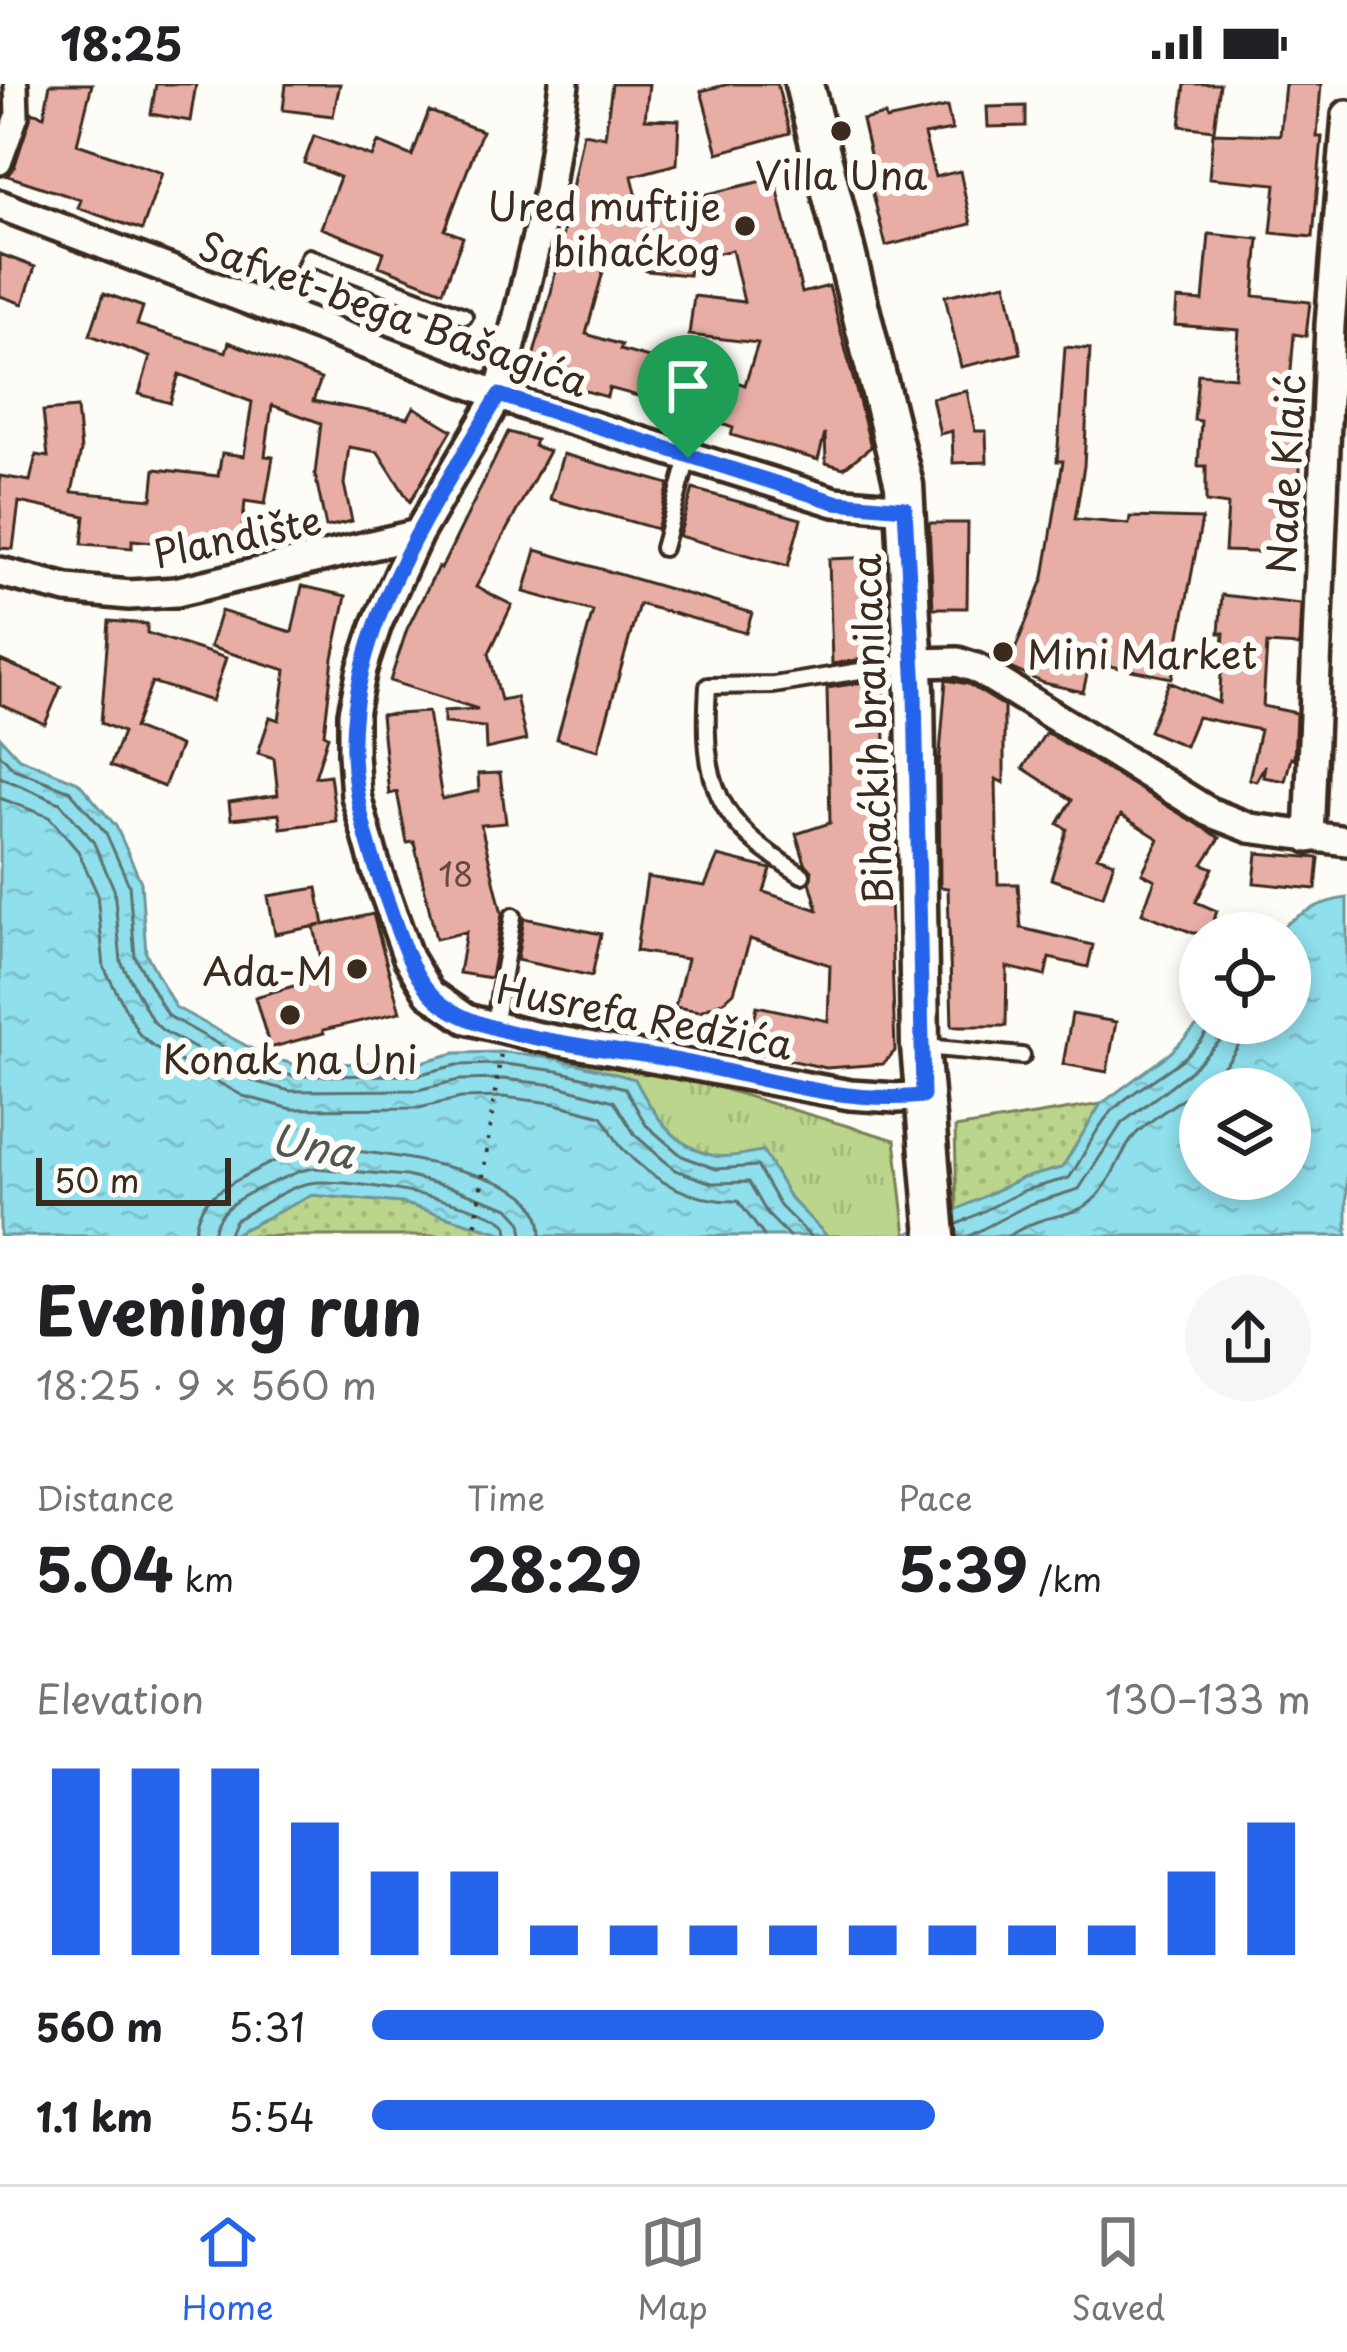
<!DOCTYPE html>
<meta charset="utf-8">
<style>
:root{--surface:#fff;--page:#f6f6f6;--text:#202124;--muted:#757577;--line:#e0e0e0;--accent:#2563eb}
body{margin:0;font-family:"Playpen Sans",sans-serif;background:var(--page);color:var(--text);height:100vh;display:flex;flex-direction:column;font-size:45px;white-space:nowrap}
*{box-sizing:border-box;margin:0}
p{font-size:39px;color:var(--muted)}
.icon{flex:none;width:66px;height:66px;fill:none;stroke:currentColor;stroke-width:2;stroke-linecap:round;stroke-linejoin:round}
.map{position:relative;height:1152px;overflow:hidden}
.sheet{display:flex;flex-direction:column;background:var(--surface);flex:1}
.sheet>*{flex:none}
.controls{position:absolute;left:1179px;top:828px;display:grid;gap:24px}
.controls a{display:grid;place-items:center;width:132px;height:132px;border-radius:50%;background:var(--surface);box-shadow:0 6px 18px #0003;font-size:60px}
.scale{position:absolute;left:36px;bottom:30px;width:195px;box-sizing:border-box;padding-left:12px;border:6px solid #3b2a1e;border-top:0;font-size:33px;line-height:42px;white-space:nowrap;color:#3b2a1e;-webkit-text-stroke:9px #fdfcf7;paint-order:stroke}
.pin{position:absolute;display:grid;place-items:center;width:102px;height:102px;color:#fff;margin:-123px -51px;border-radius:50% 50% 50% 0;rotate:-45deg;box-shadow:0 0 12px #0007}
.pin .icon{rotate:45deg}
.round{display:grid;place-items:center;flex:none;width:126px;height:126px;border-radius:63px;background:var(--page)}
.summary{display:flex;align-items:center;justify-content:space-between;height:204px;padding:0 36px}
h1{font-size:66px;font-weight:700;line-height:90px}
.figures{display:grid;grid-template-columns:repeat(3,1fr);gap:18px;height:204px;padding:12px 36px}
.figures div{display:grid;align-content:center}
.figures b{font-size:60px;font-weight:700}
.figures small{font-size:33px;font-weight:400}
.figures p{font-size:33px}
.chart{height:336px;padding:24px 36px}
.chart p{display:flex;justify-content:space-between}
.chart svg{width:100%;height:216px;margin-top:12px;stroke:var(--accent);stroke-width:6}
ul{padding:0 36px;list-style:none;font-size:39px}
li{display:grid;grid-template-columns:192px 144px 1fr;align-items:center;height:90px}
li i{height:30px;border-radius:15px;background:var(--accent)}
.status{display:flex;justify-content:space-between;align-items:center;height:84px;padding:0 60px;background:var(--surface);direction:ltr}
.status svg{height:33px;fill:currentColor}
.menu{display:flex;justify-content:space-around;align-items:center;height:168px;border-top:3px solid var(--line);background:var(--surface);font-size:33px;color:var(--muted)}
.menu a{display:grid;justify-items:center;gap:6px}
.menu .selected{color:var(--accent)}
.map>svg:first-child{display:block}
.grass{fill:url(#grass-dots);stroke:#7b8055;stroke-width:3}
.park{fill:url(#park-tufts);stroke:#7b8055;stroke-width:3}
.water{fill:url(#water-ripples);stroke:#6d979a;stroke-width:3;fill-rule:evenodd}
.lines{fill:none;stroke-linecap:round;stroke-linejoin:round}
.shore{stroke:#5d7270;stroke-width:3}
.building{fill:#e8aea6;stroke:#3b2a1e;stroke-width:3;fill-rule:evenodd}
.service-casing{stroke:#3b2a1e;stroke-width:22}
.pedestrian-casing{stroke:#3b2a1e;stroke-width:30}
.minor-casing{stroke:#3b2a1e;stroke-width:36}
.secondary-casing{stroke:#3b2a1e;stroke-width:45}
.path{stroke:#3b2a1e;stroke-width:4.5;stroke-dasharray:3 9;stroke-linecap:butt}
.service{stroke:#fdfcf7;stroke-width:14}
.pedestrian{stroke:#fdfcf7;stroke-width:21}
.minor{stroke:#fdfcf7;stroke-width:27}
.secondary{stroke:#fdfcf7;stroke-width:36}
.route-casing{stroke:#fff;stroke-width:24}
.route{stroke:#2563eb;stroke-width:15}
.poi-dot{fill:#3b2a1e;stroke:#fdfcf7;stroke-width:4.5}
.labels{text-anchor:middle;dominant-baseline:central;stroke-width:12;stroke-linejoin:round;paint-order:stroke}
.number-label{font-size:33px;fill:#664b40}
.poi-label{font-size:39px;fill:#3b2a1e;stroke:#fdfcf7}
.street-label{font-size:39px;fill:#3b2a1e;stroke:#fdfcf7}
.water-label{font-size:42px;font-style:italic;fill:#505752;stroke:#fdfcf7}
</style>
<div class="status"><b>18:25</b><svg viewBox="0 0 49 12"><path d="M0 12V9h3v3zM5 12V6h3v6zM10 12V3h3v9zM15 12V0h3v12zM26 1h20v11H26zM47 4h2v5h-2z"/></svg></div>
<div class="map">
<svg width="1347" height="1152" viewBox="0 0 1347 1152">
<defs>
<pattern id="grass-dots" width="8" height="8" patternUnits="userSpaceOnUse" patternTransform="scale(3)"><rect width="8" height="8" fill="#bbd58c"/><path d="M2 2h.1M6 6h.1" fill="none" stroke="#a2b778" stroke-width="1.8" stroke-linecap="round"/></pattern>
<pattern id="park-tufts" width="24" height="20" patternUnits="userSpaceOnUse" patternTransform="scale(3)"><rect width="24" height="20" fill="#bbd58c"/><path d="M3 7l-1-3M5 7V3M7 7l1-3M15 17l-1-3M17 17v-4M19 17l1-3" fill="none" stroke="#a2b778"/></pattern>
<pattern id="water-ripples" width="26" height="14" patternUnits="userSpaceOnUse" patternTransform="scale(3)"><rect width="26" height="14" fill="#8fdfec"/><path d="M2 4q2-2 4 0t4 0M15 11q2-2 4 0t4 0" fill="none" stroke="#7cc0ca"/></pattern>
</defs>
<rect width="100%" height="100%" fill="#fdfcf7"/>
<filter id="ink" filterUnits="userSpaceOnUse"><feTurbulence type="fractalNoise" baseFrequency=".00833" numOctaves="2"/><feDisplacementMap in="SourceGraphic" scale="24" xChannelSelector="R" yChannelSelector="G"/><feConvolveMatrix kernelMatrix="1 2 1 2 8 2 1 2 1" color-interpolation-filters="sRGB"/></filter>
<g filter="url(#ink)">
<path class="grass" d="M 1101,1020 L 1062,1084 L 1020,1095 L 957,1128 L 955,1044 Z
M 312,1111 L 402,1119 L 512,1152 L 230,1152 Z"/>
<path class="park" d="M 561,957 L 895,1056 L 906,1151 L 827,1152 L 790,1114 L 763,1067 C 748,1069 729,1075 715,1072 C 674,1064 652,1028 634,995 L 559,975 Z"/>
<path class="water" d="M 0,653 L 19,674 L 78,698 L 116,742 L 141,798 L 146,869 L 175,923 L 265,972 L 293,980 L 418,979 L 455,969 L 505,968 L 559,975 L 635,995 C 652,1028 674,1064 715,1072 C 729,1075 748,1069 763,1067 L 790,1114 L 827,1152 L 512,1152 L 402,1119 L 312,1111 L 230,1152 L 0,1152 Z
M 1347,814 L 1347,1152 L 903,1152 L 1020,1095 L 1062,1084 L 1101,1020 L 1170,969 L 1200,939 L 1290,939 L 1290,849 L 1275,849 C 1296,831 1320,817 1347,814 ZM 1200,1005 L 1290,1005 L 1290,1095 L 1200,1095 Z"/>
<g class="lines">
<path class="shore" d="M 0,670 L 14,685 L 70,707 L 106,749 L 129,801 L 135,873 L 167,931 L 259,983 L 293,992 L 417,991 L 457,981 L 505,980 L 558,987 L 625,1004 L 646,1041 L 682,1072 L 716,1085 L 757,1082 L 780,1122 L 810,1152
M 0,693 L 60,719 L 93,757 L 114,805 L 121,878 L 152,936 L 162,946 L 253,997 L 290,1007 L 418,1006 L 459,996 L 503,995 L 555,1001 L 614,1017 L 635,1051 L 675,1086 L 712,1099 L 749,1098 L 768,1131 L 789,1152
M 0,714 L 49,733 L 78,767 L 97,809 L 104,884 L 139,950 L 153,962 L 243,1012 L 292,1025 L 419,1024 L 461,1014 L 503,1013 L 552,1019 L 602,1032 C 609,1042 614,1054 622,1064 C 654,1099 691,1118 738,1117 L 764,1152
M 956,1141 L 1025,1106 L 1069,1094 C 1084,1073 1094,1046 1111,1028 C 1140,997 1195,980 1212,939
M 195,1152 C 195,1139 198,1128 206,1118 C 220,1102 285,1070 305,1066 C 348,1060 489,1085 523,1111 C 536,1121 541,1136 541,1152
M 213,1152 C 215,1115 271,1101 300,1087 L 314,1084 L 406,1092 L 453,1104 L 509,1124 L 521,1137 L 523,1152
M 228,1152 L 235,1136 C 257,1125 286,1103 310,1099 C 344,1093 472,1117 501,1136 C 509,1141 507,1144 508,1152
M 969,1152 L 1030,1120 L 1079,1105 L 1122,1039 L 1189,988 L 1221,956 L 1227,939
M 1008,1152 C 1019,1146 1030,1139 1042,1136 C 1057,1131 1074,1130 1087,1121 C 1111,1105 1117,1072 1135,1051 C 1169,1015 1238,995 1245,939"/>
</g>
<path class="building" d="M 50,0 L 92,0 L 77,60 L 162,89 L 142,146 L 78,124 L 81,116 L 8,92 L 14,84 L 32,28 L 44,32 Z
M 156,0 L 196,0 L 190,37 L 151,30 Z
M 286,0 L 340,0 L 333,32 L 283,26 Z
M 612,0 L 649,0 L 645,35 L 679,36 L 677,80 L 632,92 L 640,126 L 775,94 L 802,209 L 829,202 L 871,363 L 844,384 L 826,379 L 825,349 L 818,376 L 731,351 L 733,344 L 660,318 L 609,304 L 607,313 L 528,291 L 551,209 L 583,49 L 605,53 ZM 610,162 L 648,169 L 646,187 L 689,191 L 691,176 L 732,166 L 744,218 L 694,212 L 689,251 L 758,259 L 745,301 L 685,280 L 685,284 L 620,266 L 622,261 L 586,250 Z
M 729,0 L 777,0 L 790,49 L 718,69 L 701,7 Z
M 1185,0 L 1220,0 L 1214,46 L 1180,42 Z
M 1285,0 L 1321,0 L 1317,53 L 1322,53 L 1313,153 L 1271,149 L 1276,100 L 1209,94 L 1213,49 L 1280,51 Z
M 1026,22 L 1026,42 L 988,43 L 987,23 Z
M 947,23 L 952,46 L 924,51 L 935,93 L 960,87 L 971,140 L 886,162 L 869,94 L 875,92 L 862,36 L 885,31 L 886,36 Z
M 429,27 L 482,47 L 445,146 L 463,153 L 443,207 L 379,182 L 384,168 L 321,144 L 340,93 L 304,79 L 314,52 L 372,73 L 378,58 L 412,72 Z
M 1209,150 L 1259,155 L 1254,212 L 1310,218 L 1306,252 L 1294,250 L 1288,322 L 1302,322 L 1298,446 L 1286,445 L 1285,469 L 1225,467 L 1228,421 L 1206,418 L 1206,382 L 1198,382 L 1201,337 L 1194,336 L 1198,290 L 1235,293 L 1239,246 L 1175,241 L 1177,215 L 1203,217 Z
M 0,170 L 35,183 L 23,220 L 0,212 Z
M 1006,199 L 1021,269 L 961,283 L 945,212 Z
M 104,209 L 143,223 L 137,241 L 226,268 L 229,258 L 321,295 L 313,317 L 408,334 L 414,323 L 452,346 L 410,418 L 378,368 L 349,363 L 344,400 L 352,437 L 326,443 L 315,390 L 321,339 L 272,321 L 265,372 L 273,373 L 265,420 L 245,417 L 240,467 L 132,456 L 132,464 L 82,460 L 85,432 L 19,418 L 13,465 L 0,464 L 0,392 L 30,397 L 36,371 L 48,373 L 43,327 L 77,324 L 81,367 L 72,408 L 152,415 L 155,385 L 218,392 L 222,369 L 244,372 L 252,318 L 179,290 L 170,319 L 139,310 L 150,273 L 90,251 Z
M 1065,263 L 1090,265 L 1084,382 L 1075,435 L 1129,440 L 1130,433 L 1202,435 L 1172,594 L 1090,578 L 1083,608 L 1044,599 L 1008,583 L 1044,493 L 1063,377 L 1057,377 Z
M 967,307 L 975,347 L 986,347 L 987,378 L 953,379 L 952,347 L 940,350 L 932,314 Z
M 508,348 L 536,356 L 534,362 L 549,367 L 476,503 L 512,521 L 489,569 L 501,616 L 516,613 L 526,656 L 486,665 L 485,643 L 444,639 L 444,627 L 478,625 L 390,597 L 407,545 L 438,483 L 441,485 Z
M 563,370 L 669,400 L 657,445 L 550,415 Z
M 693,405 L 801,435 L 788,482 L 679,452 Z
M 929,439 L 968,439 L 967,524 L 933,524 Z
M 536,466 L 752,529 L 746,549 L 639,520 L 598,666 L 557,655 L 593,527 L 524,508 Z
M 879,473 L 882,572 L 832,580 L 829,475 Z
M 302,502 L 346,512 L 333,574 L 324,650 L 328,652 L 315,693 L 330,691 L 336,737 L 281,744 L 279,730 L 231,735 L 229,718 L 278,711 L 274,674 L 258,669 L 270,633 L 279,636 L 286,586 L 210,563 L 221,527 L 292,548 Z
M 1222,511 L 1301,520 L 1299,562 L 1267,560 L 1263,622 L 1296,629 L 1294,675 L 1291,674 L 1285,697 L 1263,693 L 1265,681 L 1256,697 L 1249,695 L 1260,646 L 1197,633 L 1185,662 L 1149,647 L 1169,598 L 1219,619 L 1224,549 L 1219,549 Z
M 109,537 L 147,540 L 147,549 L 226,574 L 212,617 L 152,598 L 134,644 L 180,662 L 164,703 L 110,682 L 123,648 L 101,639 Z
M 0,576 L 61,602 L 45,640 L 0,620 Z
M 883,595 L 895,967 L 883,980 L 826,984 L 748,967 L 757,922 L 828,937 L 830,881 L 750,855 L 734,908 L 724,917 L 700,927 L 675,923 L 687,875 L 636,867 L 647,793 L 705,802 L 718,772 L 771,785 L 764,808 L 818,826 L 810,798 L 812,787 L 805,779 L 796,750 L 830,739 L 827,604 Z
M 946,596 L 968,600 L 1004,622 L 1004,699 L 996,695 L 998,800 L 1018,800 L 1021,844 L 1093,861 L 1088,883 L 1049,874 L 1045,892 L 1007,883 L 1006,942 L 952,942 L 948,804 L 940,803 L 939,682 Z
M 428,628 L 442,715 L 479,707 L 478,690 L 500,689 L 506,739 L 481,741 L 502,830 L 491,894 L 459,889 L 466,848 L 436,855 L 414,758 L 407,759 L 397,708 L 389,710 L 381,631 Z
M 1046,648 L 1220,754 L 1203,780 L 1213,784 L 1196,818 L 1217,827 L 1209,849 L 1193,849 L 1142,829 L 1155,796 L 1142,789 L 1159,755 L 1121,731 L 1097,772 L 1114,778 L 1103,812 L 1051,795 L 1067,745 L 1058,740 L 1072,716 L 1023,684 Z
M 1257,769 L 1319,774 L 1316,805 L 1254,799 Z
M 317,804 L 324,841 L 373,830 L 400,928 L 323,946 L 324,949 L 270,964 L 255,913 L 325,893 L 314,843 L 322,841 L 275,850 L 268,812 Z
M 524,834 L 601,850 L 592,892 L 517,876 Z
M 1072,930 L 1116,938 L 1107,988 L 1063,980 Z"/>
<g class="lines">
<g class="service-casing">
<path id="service" d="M 286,231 L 309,173 L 464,232
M 663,464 L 688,374
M 802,791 C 715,738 702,701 708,602 L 774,601 L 909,579
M 494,942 L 513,832
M 925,963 L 1022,972"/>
</g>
<g class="pedestrian-casing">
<path id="pedestrian" d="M 0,79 L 17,32 L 16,0"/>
</g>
<g class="minor-casing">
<path id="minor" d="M 564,0 L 548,108 L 499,311 L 418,450 L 377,540 L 362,585 L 353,629 L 353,670 L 356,712 L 376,784 L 408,874 L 429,909 L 466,935 L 534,952 L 850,1011 L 897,1014 L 923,1012
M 0,121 L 527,322 L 835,418 L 906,424
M 0,488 L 67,505 L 129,511 L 176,508 L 418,450
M 914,579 L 958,578 L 976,584 L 1209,728 L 1250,744 L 1347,757
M 1309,754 L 1330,241 L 1347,31"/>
</g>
<g class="secondary-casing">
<path id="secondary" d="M 804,0 L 904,401 L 915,607 L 920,962 L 936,1152"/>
</g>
<path class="path" d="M 474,1152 L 501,968"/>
<use href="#service" class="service"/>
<use href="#pedestrian" class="pedestrian"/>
<use href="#minor" class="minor"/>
<use href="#secondary" class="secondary"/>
</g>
</g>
<g class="lines" filter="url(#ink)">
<g class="route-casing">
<path id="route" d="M 499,311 L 835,418 L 905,424 L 915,607 L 923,1012 C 836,1021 748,989 663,974 C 608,965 495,954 451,926 C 413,904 402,857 388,819 C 371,771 354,720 353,669 C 349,539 436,419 499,311 Z"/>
</g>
<use href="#route" class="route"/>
</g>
<g class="poi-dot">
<circle cx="841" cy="47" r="12"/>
<circle cx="745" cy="142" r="12"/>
<circle cx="1003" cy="568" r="12"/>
<circle cx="357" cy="885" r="12"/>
<circle cx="290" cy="931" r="12"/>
</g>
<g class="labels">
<g class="number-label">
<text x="456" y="789">18</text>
</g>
<g class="poi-label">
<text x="841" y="89">Villa Una</text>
<text x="721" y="120" text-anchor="end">Ured muftije<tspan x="721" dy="45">bihaćkog</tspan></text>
<text x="1027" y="568" text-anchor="start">Mini Market</text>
<text x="333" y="885" text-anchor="end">Ada-M</text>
<text x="290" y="973">Konak na Uni</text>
</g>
<g class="street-label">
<text transform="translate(394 228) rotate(20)">Safvet-bega Bašagića</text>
<text transform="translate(1284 390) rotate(-87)">Nade Klaić</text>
<text transform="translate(237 451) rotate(-12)">Plandište</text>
<text transform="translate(870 645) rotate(-92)">Bihaćkih branilaca</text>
<text transform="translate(645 931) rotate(11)">Husrefa Redžića</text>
</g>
<g class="water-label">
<text transform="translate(313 1060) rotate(11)">Una</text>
</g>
</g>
</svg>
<div class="controls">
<a><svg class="icon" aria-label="locate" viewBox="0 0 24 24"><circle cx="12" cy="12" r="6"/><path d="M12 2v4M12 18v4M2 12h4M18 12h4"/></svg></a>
<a><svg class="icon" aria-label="layers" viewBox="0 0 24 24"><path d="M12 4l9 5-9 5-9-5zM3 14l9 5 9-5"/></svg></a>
</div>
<div class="scale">50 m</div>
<div class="pin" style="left:688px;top:374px;background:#1e9e55"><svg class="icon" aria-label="arrive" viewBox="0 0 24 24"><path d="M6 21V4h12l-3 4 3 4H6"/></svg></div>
</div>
<section class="sheet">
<div class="summary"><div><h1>Evening run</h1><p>18:25 · 9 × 560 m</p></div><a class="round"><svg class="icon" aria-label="share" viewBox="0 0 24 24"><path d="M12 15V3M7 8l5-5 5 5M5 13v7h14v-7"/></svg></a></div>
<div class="figures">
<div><p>Distance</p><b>5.04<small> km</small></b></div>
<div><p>Time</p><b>28:29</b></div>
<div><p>Pace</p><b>5:39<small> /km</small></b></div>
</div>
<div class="chart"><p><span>Elevation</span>130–133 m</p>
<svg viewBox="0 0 160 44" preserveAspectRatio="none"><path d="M5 44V6M15 44V6M25 44V6M35 44V17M45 44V27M55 44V27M65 44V38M75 44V38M85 44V38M95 44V38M105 44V38M115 44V38M125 44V38M135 44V38M145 44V27M155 44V17"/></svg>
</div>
<ul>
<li><b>560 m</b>5:31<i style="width:78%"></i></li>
<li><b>1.1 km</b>5:54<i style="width:60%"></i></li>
</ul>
</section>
<nav class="menu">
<a class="selected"><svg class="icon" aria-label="home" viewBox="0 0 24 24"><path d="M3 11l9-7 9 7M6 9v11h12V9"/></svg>Home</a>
<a><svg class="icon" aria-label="map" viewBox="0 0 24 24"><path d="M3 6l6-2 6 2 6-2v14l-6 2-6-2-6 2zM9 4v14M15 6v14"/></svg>Map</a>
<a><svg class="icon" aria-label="saved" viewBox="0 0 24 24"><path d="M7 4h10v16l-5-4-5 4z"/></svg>Saved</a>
</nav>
